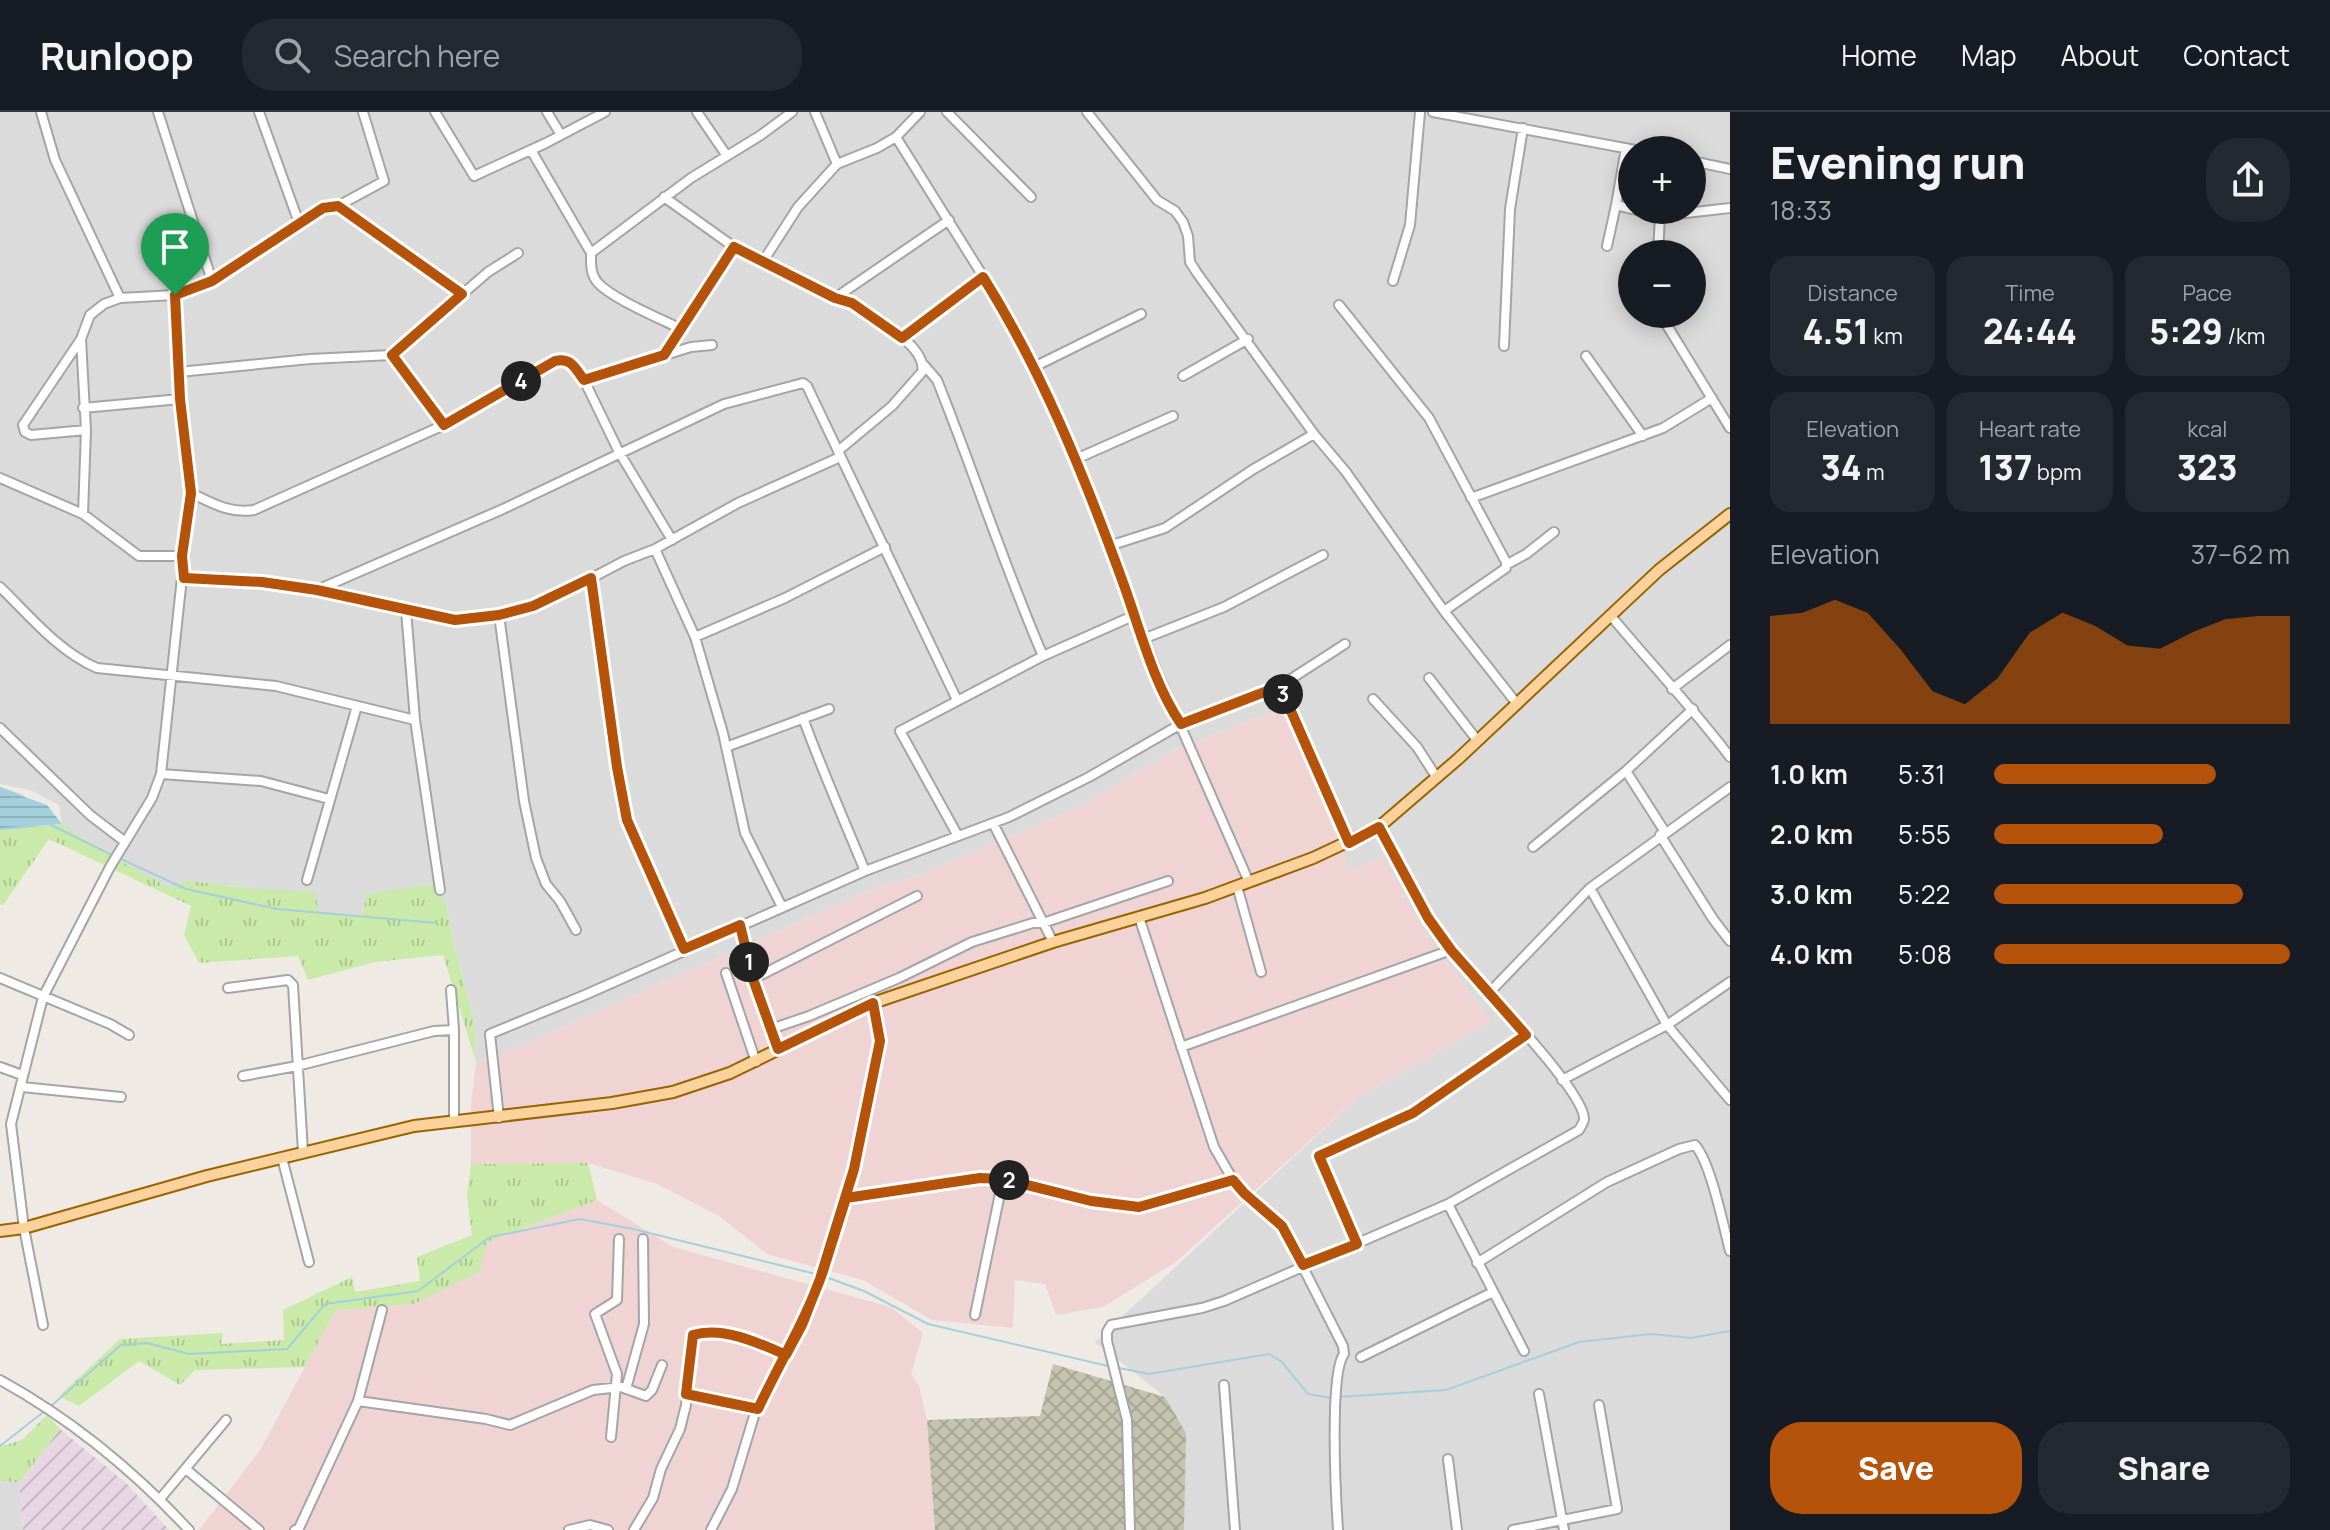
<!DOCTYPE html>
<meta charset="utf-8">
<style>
:root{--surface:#171b24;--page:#242831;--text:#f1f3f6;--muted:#9ea1a6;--line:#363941;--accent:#b45309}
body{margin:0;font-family:Manrope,sans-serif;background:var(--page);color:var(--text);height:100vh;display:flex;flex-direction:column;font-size:30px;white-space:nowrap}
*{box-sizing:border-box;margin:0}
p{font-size:26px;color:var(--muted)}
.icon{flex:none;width:44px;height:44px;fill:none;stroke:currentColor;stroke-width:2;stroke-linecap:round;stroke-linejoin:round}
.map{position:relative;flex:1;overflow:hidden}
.details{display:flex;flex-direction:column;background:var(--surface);width:600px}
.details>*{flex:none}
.fabs{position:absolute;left:1618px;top:24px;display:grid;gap:16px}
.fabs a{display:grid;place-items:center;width:88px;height:88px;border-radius:50%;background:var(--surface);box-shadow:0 4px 20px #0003;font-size:40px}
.pin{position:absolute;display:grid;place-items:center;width:68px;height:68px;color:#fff;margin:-82px -34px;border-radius:50% 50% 50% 0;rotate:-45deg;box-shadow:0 0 8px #0007}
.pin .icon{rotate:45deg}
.km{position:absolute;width:40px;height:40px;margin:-20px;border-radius:50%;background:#222;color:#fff;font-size:22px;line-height:40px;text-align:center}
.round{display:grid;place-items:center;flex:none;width:84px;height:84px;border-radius:32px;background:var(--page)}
.headline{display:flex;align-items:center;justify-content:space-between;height:136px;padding:0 40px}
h1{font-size:44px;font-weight:800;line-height:60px}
.figures{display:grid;grid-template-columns:repeat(3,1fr);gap:12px;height:136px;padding:8px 40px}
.figures div{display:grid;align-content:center;border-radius:20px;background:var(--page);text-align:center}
.figures b{font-size:34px;font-weight:800}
.figures small{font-size:22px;font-weight:400}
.figures p{font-size:22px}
.chart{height:224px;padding:16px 40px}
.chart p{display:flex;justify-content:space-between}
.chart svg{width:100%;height:144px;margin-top:8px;fill:var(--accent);opacity:.7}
.primary-button{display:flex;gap:16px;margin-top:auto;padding:16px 40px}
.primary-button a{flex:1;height:92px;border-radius:32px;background:var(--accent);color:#fff;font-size:32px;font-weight:800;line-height:92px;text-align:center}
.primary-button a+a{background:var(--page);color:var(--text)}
ul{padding:0 40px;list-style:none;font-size:26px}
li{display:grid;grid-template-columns:128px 96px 1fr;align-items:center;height:60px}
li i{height:20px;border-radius:10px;background:var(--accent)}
header{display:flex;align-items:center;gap:48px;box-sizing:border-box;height:112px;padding:0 40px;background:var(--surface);border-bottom:2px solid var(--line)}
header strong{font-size:38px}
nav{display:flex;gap:44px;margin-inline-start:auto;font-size:28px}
.search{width:560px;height:72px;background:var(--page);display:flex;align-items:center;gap:20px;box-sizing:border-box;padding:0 28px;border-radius:32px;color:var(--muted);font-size:30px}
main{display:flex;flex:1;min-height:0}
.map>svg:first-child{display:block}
.residential{fill:#dcdbdb;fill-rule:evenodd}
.commercial{fill:#f0d4d3}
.industrial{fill:url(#industrial-furrows)}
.construction{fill:url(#construction-cross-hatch)}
.grass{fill:url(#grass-tufts)}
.water{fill:url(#water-rules)}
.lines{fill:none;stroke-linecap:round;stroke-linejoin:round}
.stream{stroke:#a4d0dd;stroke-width:2}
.minor-casing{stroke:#a5a5a5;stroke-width:12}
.major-casing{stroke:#986400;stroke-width:14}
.minor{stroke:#fff;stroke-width:8}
.major{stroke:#fcd29c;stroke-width:10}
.route-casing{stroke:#fff;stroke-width:16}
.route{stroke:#b45309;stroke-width:10}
</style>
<header>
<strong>Runloop</strong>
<div class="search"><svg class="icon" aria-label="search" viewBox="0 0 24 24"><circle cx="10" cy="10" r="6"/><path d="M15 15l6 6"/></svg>Search here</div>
<nav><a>Home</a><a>Map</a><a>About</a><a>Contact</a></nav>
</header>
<main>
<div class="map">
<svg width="1730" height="1418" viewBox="0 0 1730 1418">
<defs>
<pattern id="industrial-furrows" width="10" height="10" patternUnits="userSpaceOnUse" patternTransform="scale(2)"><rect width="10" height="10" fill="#e8d6e5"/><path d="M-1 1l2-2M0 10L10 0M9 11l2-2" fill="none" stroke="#c7b7c4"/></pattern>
<pattern id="construction-cross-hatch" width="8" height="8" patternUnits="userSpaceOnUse" patternTransform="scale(2)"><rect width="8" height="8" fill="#c3c3af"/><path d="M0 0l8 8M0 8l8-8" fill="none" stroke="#a7a796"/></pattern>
<pattern id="grass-tufts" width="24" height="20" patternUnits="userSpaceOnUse" patternTransform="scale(2)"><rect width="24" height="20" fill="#c9eaa9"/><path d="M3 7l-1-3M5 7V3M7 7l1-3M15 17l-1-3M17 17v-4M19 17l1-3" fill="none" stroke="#acc891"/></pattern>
<pattern id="water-rules" width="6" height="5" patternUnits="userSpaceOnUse" patternTransform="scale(2)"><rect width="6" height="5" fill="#a4d0dd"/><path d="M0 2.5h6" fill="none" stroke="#8db2bd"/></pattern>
</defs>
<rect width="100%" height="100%" fill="#efebe4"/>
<path class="residential" d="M 0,0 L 1730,0 L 1730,1418 L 1178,1418 L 1186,1321 L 1165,1285 L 1095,1230 L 1358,985 L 1491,909 L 1423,819 L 1383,744 L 1350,760 L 1284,595 L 1175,638 L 1084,693 L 920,763 L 871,778 L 499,944 L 476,950 L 473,905 L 452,825 L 447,795 L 364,804 L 318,801 L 252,776 L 228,773 L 170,777 L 102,739 L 62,712 L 59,693 L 30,678 L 0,672 ZM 1632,38 L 1692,38 L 1692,98 L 1632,98 ZM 1632,142 L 1692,142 L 1692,202 L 1632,202 Z
M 0,1368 L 19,1371 L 23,1418 L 0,1418 Z"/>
<path class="commercial" d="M 1284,595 L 1350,760 L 1383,743 L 1423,819 L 1491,909 L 1358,985 L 1176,1150 L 1103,1195 L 1056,1203 L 1045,1172 L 1015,1168 L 1013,1216 L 932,1208 L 863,1168 L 767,1142 L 719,1104 L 657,1072 L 588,1051 L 471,1052 L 471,994 L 476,950 L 499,944 L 871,778 L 920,763 L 1084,693 L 1175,638 Z
M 597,1088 L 673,1135 L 891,1195 L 923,1221 L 911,1262 L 919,1274 L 927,1308 L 935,1418 L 199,1418 L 260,1338 L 336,1198 L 414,1192 L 487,1130 Z"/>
<path class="industrial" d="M 60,1317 L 126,1371 L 169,1418 L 23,1418 L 19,1371 Z"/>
<path class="construction" d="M 1053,1252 L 1165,1285 L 1186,1321 L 1184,1418 L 935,1418 L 927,1308 L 1040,1304 Z"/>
<path class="grass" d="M 62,712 L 102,739 L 170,776 L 187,769 L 252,776 L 315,780 L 319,801 L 363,804 L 366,782 L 436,772 L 447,795 L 452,825 L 473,905 L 476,950 L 443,843 L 375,850 L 308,868 L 298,844 L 199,851 L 184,823 L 191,794 L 49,727 L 3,793 L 0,792 L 0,717 Z
M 588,1051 L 597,1088 L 487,1130 L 479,1160 L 414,1192 L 336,1198 L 305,1255 L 195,1258 L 180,1273 L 139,1249 L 79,1294 L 59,1284 L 120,1227 L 223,1221 L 221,1232 L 284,1228 L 283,1198 L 352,1165 L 355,1180 L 420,1169 L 417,1145 L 472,1123 L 467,1085 L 471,1052 Z
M 47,1303 L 60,1317 L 19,1371 L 0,1368 L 0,1332 L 4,1334 L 23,1327 Z"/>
<path class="water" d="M 0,676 L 47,693 L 62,712 L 0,717 Z"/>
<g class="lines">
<path class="stream" d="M 0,676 L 22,684
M 51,713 L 114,744
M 0,717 L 35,714
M 119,746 L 186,777 L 277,797 L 437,811
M 826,1165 L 864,1179 L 928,1212 L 1108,1254
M 1119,1256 L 1149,1262 L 1269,1242 L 1282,1250 L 1308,1282 L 1331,1286
M 1338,1285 L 1446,1278 L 1579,1230 L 1651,1222 L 1691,1226 L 1730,1219
M 51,1294 L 121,1233 L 147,1231 L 189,1242 L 287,1237 L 325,1192 L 418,1179 L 490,1125 L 580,1107 L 633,1117 L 820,1163
M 0,1334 L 46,1298"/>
<g class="minor-casing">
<path id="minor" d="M 41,0 L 55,48 L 120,186
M 158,0 L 212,169
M 259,0 L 299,111
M 435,0 L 474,64 L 546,31 L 605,0
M 547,0 L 561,23
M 697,0 L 727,44
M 815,0 L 837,52
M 947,0 L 1031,85
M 1087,0 L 1157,88 L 1175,99 L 1183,110 L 1188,124 L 1190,150 L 1197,161 L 1314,322 L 1346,360 L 1444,499 L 1517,592
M 1433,0 L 1635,38
M 896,25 L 1016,217 L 1076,347 L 1156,558 L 1249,770
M 1626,36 L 1616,93 L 1632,97
M 531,38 L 591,141 C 591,151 590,162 598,171 C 613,187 659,206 681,217
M 1692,49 L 1730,57
M 664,85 L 734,135 L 835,186 C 857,193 929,232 922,260 L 892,294 L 838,339
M 338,94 L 462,182
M 1636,98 L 1660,104 L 1730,96
M 1607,134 L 1616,93
M 591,141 L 691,66 L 761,23 L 792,0
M 1658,142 L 1660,104
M 762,151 L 798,95 L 837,52 L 877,36 L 896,25 L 920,0
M 1393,169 L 1410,113 L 1420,0
M 835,186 L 949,108
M 1339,193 L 1429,306 L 1506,450 L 1506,456 L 1444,499
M 1660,202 L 1730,316
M 902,226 L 983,165
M 81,227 L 86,318 L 83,402
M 1504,234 L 1510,97 L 1523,16
M 392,243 L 444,313
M 664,243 L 734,135
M 1586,244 L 1643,324
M 924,253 L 937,268 C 974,360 1004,454 1043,544
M 1034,255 L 1141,202
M 179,260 L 310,247 L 392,243 L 488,160 L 518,141
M 1183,264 L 1248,227
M 584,268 L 691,235 L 712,233
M 83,296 L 180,287
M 86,318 L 31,323 L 25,320 L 23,313 L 81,227 L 90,203 L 104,192 L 120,186 L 175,183 L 212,169 L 323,96 L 338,94 L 384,69 L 363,0
M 1076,347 L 1173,304
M 0,366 L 83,402 L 139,444 L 182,444
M 191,381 C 212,391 230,402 254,398 L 444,313 L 555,249 L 564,247 L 570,249 L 584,268 L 619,340 L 672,428
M 1471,386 L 1663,316 L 1712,286
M 1109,434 L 1165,416 L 1252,358 L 1314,322
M 655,437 L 695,525 L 723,621 L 745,721 L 782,795
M 1506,453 L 1526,442 L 1554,420
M 184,466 L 262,470 L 317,478 L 455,508 L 499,503 L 533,494 L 565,480 L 624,449 L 655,437 L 738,391 L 840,345
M 591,466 L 617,655 L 627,708 L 684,837
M 0,475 C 29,503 59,540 97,556 L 276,574 L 415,608
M 317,478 L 503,397 L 724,292 L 803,271 L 807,274 L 957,588
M 406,498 L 415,608 L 440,778
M 499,503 L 524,689 L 536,746 L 546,772 L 560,789 L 576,818
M 1611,504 C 1650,551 1693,596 1730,645
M 695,525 L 785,486 L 885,435
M 1143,527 L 1224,495 L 1323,443
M 1429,566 L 1477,628
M 1280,574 L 1349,731
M 1672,577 L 1730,533
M 1373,587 L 1417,635 L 1437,666
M 803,606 C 822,658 844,708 865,759
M 0,616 L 90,703 L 124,729
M 726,635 L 829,597
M 1626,659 L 1665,720
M 161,662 L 261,669 L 329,687
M 993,711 L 1053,830
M 1660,723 L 1713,807 L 1730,829
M 958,724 L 900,619 L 1043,544 L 1135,503
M 1533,735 L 1626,659 L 1693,597
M 307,768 L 357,594
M 1237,774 L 1261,860
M 1590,776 L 1667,913 L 1730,988
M 1139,805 L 1214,1035 L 1233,1068 L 1244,1081 L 1282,1114 L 1343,1234 L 1344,1242 C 1329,1261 1336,1388 1338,1418
M 740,813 L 753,867 L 778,937
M 726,861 L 756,950
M 0,866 L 110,912 L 129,923
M 753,867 L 917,784
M 228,876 L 288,868 L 293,873 L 303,1040
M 451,878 L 454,918 L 454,1010
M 1490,880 L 1590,776 L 1730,675
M 771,917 L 809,904 L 899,866 L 972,830 L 1033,811 L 1043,811 L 1168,769
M 1181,935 L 1451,838
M 0,955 L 22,963
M 243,964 L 297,954 L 434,919 L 454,918
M 1562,968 L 1667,913 L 1730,870
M 22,975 L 121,985
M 499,1006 L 490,922 L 587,882 L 865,759 L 1009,705 L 1089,665 L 1181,612 L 1280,574 L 1345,532
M 282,1046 L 309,1150
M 846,1086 L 980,1066 L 1003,1067 L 1091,1089 L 1139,1095 L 1233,1068
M 1448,1092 L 1524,1239
M 1357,1132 L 1319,1044 L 1413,1001 L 1526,923
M 1477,1151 L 1607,1070 L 1679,1037 L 1695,1033 C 1711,1051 1723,1113 1730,1139
M 975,1203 L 1003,1067
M 43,1213 L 24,1116 L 11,1012 L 43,885 L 110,755 L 152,686 L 161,662 L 191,381 L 180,287 L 175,183
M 1361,1245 L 1493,1180
M 0,1268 C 71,1307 134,1359 189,1418
M 1224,1273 L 1235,1418
M 626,1277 L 644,1212 L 643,1127
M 686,1282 L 758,1297
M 1539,1282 L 1564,1418
M 358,1289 L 486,1307 L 510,1313 L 593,1278 L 621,1275 L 646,1284 L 652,1278 L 662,1253
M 611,1325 L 617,1262 L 595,1202 L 617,1188 L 619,1127
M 1448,1347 L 1457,1418
M 187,1358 L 259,1418
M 160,1387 L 226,1308
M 295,1418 L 299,1416 L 358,1289 L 382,1198
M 569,1418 L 590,1413 L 608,1418
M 634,1418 L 653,1386 L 661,1357 L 680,1317 L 686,1293 L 693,1223 C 723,1214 759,1231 786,1243
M 711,1418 L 732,1377 L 754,1304 L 802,1213 L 823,1159 L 846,1086 L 860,1033 L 880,929 L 873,891
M 1130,1418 L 1127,1308 L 1107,1229 L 1107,1220 L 1111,1213 L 1202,1196 L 1224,1189 L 1448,1092 L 1579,1018 C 1580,1016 1584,1010 1584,1007 C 1585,979 1473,865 1451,838 C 1421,801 1400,757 1379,715
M 1513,1418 L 1617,1397 L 1599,1293"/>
</g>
<g class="major-casing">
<path id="major" d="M 0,1119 L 24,1116 L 207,1064 L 414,1014 L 612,991 L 673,980 L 730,961 L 873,891 L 1053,830 L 1205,786 L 1313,746 L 1379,715 L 1458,647 L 1659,458 L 1730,402"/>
</g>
<use href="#minor" class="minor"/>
<use href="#major" class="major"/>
</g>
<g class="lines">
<g class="route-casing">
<path id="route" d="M 175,183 L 180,287 L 191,381 L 182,444 L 184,466 L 262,470 L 317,478 L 455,508 L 499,503 L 533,494 L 591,466 L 617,655 L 627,708 L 684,837 L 740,813 L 753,867 L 778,937 L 873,891 L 880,929 L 854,1057 L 820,1167 L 802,1213 L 786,1243 C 759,1231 723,1214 693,1223 L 686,1282 L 758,1297 C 780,1250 806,1208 823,1159 L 846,1086 L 980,1066 L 1003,1067 L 1091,1089 L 1139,1095 L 1233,1068 L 1244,1081 L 1282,1114 L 1303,1153 L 1357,1132 L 1319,1044 L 1413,1001 L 1526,923 L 1451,838 L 1428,806 L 1379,715 L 1349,731 L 1280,574 L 1181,612 C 1152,569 1139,513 1121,465 C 1083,361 1042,259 983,165 L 902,226 L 852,191 L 835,186 L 734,135 L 664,243 L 584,268 C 575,256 571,245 555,249 L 444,313 L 392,243 L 462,182 L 338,94 L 323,96 L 212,169 L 175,183"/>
</g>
<use href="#route" class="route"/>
</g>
</svg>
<div class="fabs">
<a>+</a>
<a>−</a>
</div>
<div class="pin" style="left:175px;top:183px;background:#1e9e55"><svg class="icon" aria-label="arrive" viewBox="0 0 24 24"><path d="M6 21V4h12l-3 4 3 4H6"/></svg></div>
<b class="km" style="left:749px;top:850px">1</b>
<b class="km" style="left:1009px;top:1068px">2</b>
<b class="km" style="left:1283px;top:582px">3</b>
<b class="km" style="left:521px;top:269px">4</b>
</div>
<section class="details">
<div class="headline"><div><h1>Evening run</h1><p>18:33</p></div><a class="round"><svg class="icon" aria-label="share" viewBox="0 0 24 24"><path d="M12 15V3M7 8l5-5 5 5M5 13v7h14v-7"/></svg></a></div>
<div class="figures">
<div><p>Distance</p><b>4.51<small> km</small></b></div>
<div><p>Time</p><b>24:44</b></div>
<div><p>Pace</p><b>5:29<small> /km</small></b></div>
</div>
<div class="figures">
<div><p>Elevation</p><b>34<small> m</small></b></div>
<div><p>Heart rate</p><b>137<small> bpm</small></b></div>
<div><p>kcal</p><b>323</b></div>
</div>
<div class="chart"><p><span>Elevation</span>37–62 m</p>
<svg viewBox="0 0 160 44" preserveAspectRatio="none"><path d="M0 44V11L10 10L20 6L30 10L40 21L50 34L60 38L70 30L80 16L90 10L100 14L110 20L120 21L130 16L140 12L150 11L160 11V44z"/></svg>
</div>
<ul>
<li><b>1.0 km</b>5:31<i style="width:75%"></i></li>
<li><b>2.0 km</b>5:55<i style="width:57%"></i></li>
<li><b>3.0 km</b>5:22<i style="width:84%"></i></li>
<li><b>4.0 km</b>5:08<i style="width:100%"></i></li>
</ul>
<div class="primary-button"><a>Save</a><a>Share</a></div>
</section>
</main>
